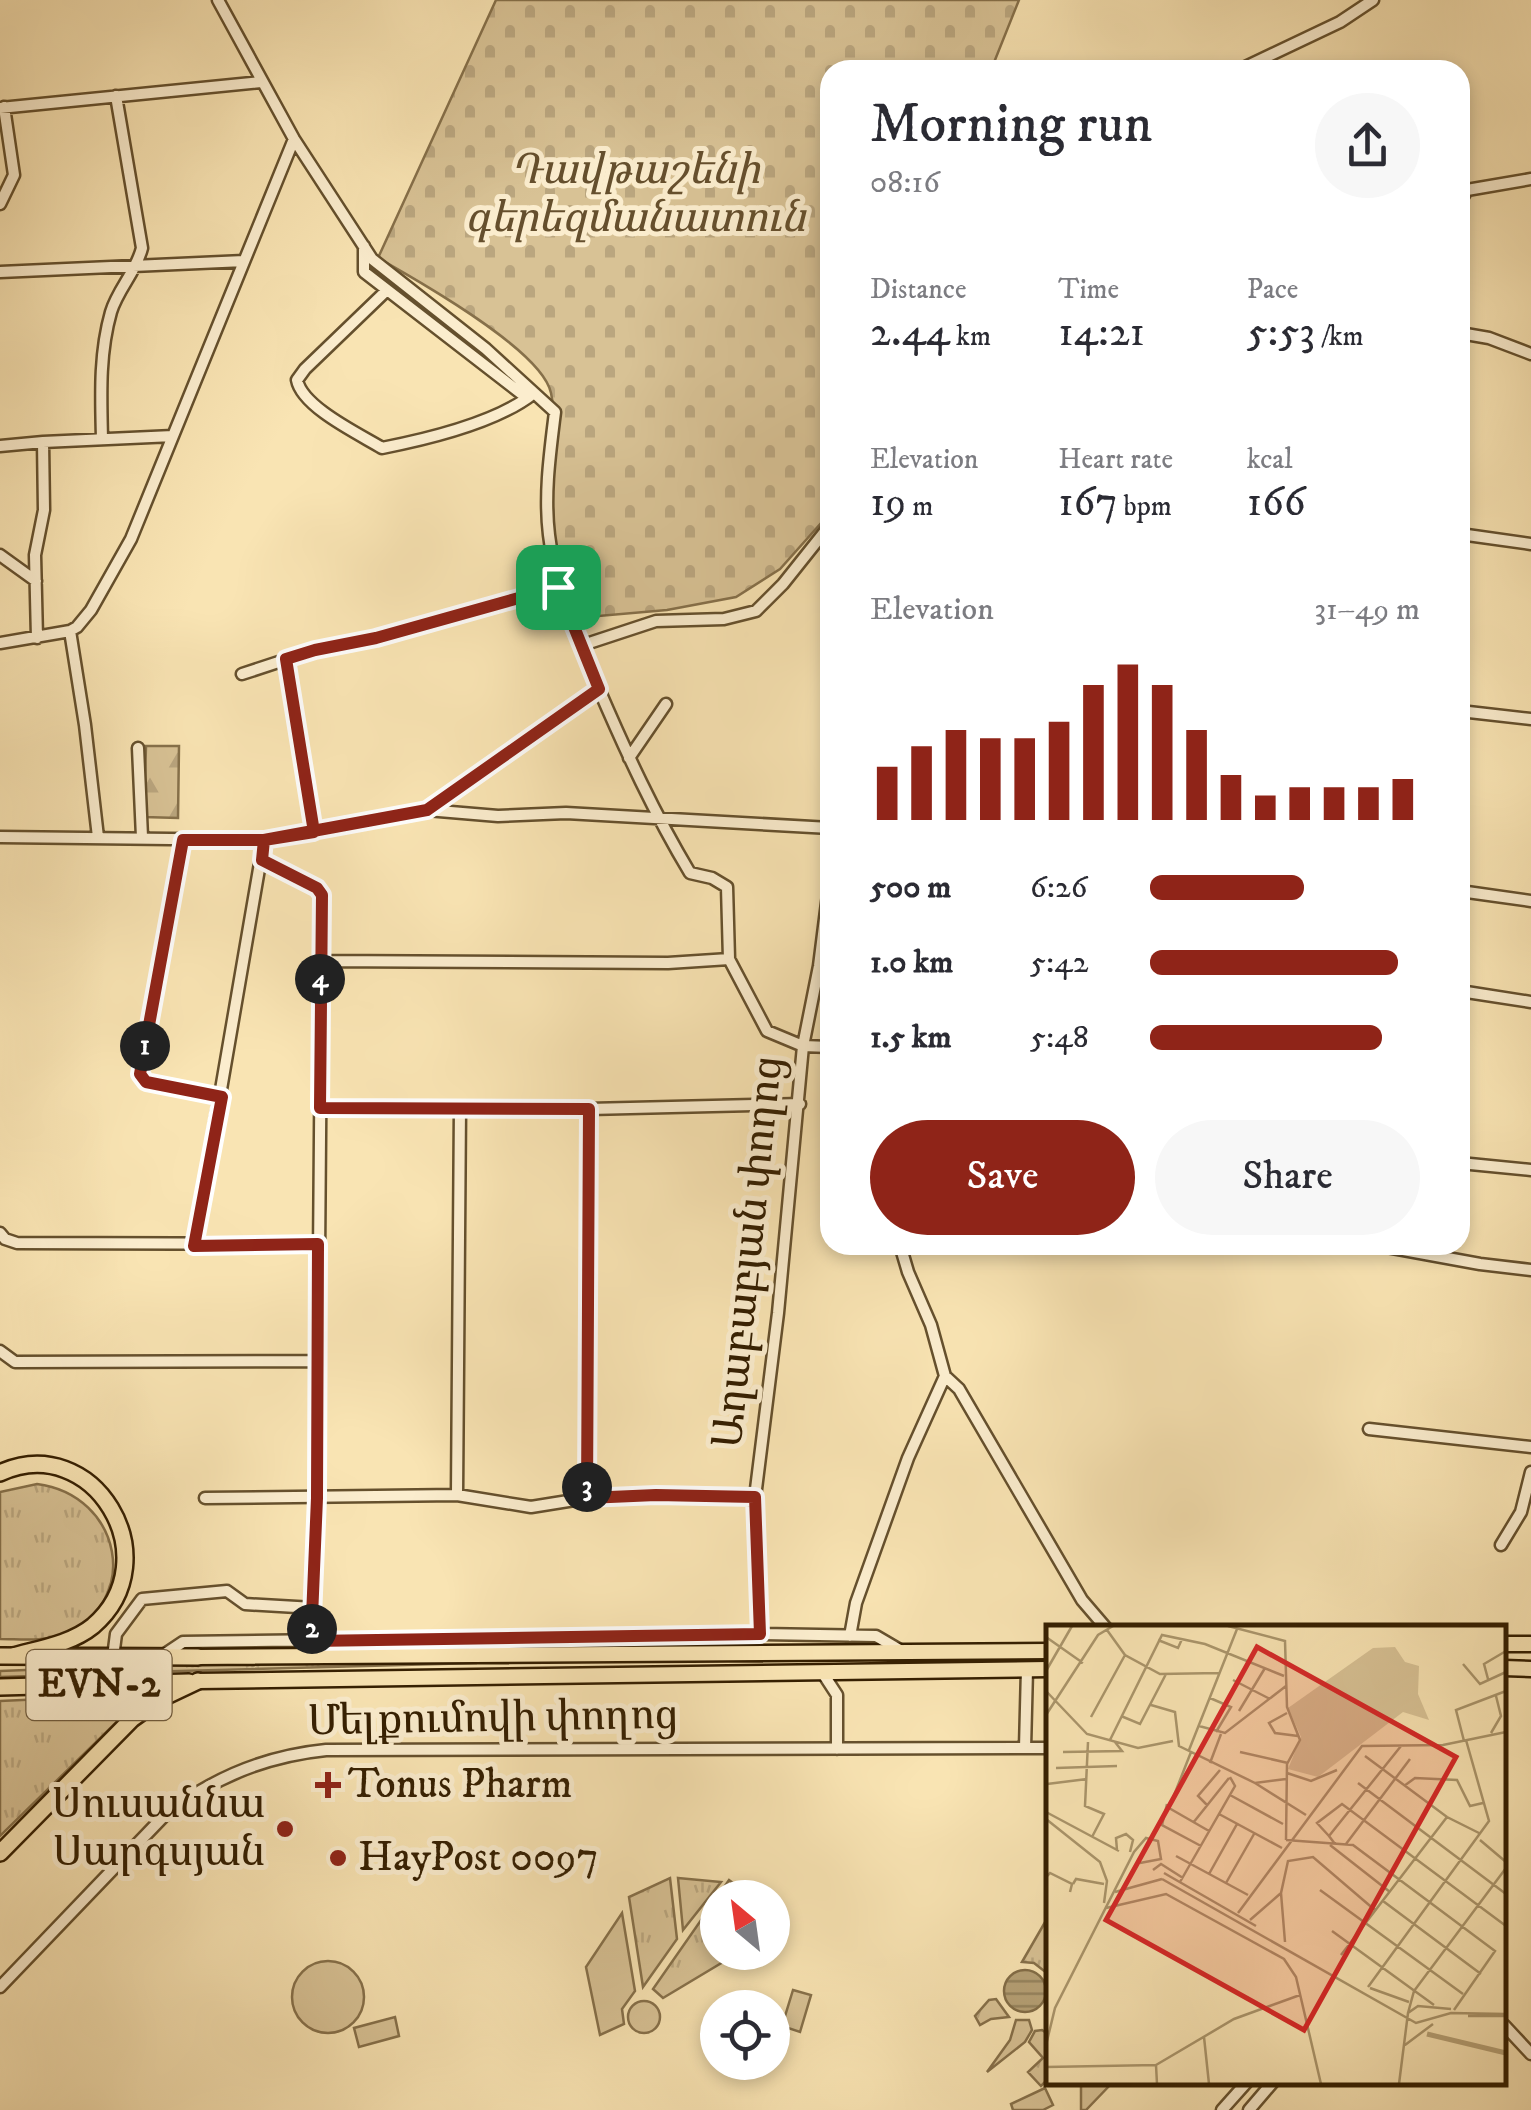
<!DOCTYPE html>
<meta charset="utf-8">
<style>
:root{--surface:#fff;--page:#f7f7f7;--text:#2b2b33;--muted:#7c7c81;--accent:#8f2418}
body{margin:0;font-family:"IM FELL DW Pica","Noto Serif Armenian",serif;background:var(--page);color:var(--text);height:100vh;display:flex;flex-direction:column;font-size:38px;white-space:nowrap}
*{box-sizing:border-box;margin:0}
p{font-size:32px;color:var(--muted)}
.icon{flex:none;width:55px;height:55px;fill:none;stroke:currentColor;stroke-width:2;stroke-linecap:round;stroke-linejoin:round}
.map{position:relative;flex:1;overflow:hidden}
.side{position:absolute;left:820px;top:60px;width:650px;height:1195px;display:flex;flex-direction:column;background:var(--surface);border-radius:30px;box-shadow:0 5px 15px #0003}
.side>*{flex:none}
.needle{width:65px;rotate:331deg}
.controls{position:absolute;left:700px;top:1880px;display:grid;gap:20px}
.controls a{display:grid;place-items:center;width:90px;height:90px;border-radius:50%;background:var(--surface);box-shadow:0 5px 15px #0003;font-size:50px}
.pin{position:absolute;display:grid;place-items:center;width:85px;height:85px;color:#fff;margin:-42px;border-radius:20px;box-shadow:0 5px 15px #0006}
.km{position:absolute;width:50px;height:50px;margin:-25px;border-radius:50%;background:#222;color:#fff;font-size:28px;line-height:50px;text-align:center}
.round{display:grid;place-items:center;flex:none;width:105px;height:105px;border-radius:52px;background:var(--page)}
.headline{display:flex;align-items:center;justify-content:space-between;height:170px;padding:0 50px}
h1{font-size:55px;font-weight:600;line-height:75px}
.metrics{display:grid;grid-template-columns:repeat(3,1fr);gap:15px;height:170px;padding:10px 50px}
.metrics div{display:grid;align-content:center}
.metrics b{font-size:42px;font-weight:600}
.metrics small{font-size:28px;font-weight:400}
.metrics p{font-size:28px}
.chart{height:280px;padding:20px 50px}
.chart p{display:flex;justify-content:space-between}
.chart svg{width:100%;height:180px;margin-top:10px;stroke:var(--accent);stroke-width:6}
.action{display:flex;gap:20px;margin-top:auto;padding:20px 50px}
.action a{flex:1;height:115px;border-radius:60px;background:var(--accent);color:#fff;font-size:40px;font-weight:600;line-height:115px;text-align:center}
.action a+a{background:var(--page);color:var(--text)}
ul{padding:0 50px;list-style:none;font-size:32px}
li{display:grid;grid-template-columns:160px 120px 1fr;align-items:center;height:75px}
li i{height:25px;border-radius:12px;background:var(--accent)}
.map>svg:first-child{display:block}
.grass{fill:url(#grass-tufts);stroke:#86704a;stroke-width:2.5}
.forest{fill:url(#forest-firs);stroke:#86704a;stroke-width:2.5}
.cemetery{fill:url(#cemetery-stones);stroke:#86704a;stroke-width:2.5}
.green{fill:#d8c295;stroke:#86704a;stroke-width:2.5}
.water{fill:url(#water-rules);stroke:#826d47;stroke-width:2.5}
.lines{fill:none;stroke-linecap:round;stroke-linejoin:round}
.minor-casing{stroke:#65502d;stroke-width:15}
.major-casing{stroke:#341e00;stroke-width:19}
.highway-casing{stroke:#341e00;stroke-width:20}
.minor{stroke:#fbedce;stroke-width:10}
.major{stroke:#f9e4b3;stroke-width:14}
.highway{stroke:#f9e4b3;stroke-width:15}
.route-casing{stroke:#fff;stroke-width:20}
.route{stroke:#8f2418;stroke-width:12}
.poi-dot{fill:#8f2418;stroke:#fbedce;stroke-width:4}
.labels{text-anchor:middle;dominant-baseline:central;stroke-width:10;stroke-linejoin:round;paint-order:stroke}
.shield{fill:#fbedce;stroke:#705c3e;stroke-width:2.5}
.shield-label{font-size:40px;font-weight:bold;fill:#341e00}
.park-label{font-size:42px;font-style:italic;fill:#654f2d;stroke:#fbedce}
.street-label{font-size:42px;fill:#341e00;stroke:#fbedce}
.poi-label{font-size:42px;fill:#341e00;stroke:#fbedce;text-anchor:start}
.inset-river{fill:none;stroke:#b6a176;stroke-width:5}
.inset-road{fill:none;stroke:#aa956b;stroke-width:2.5}
.view{fill:#d62828;fill-opacity:0.15;stroke:#d62828;stroke-width:5}
.inset-edge{fill:none;stroke:#341e00;stroke-width:5}
</style>
<div class="map">
<svg width="1531" height="2110" viewBox="0 0 1531 2110">
<defs>
<pattern id="grass-tufts" width="24" height="20" patternUnits="userSpaceOnUse" patternTransform="scale(2.5)"><rect width="24" height="20" fill="#d8c295"/><path d="M3 7l-1-3M5 7V3M7 7l1-3M15 17l-1-3M17 17v-4M19 17l1-3" fill="none" stroke="#baa67f"/></pattern>
<pattern id="forest-firs" width="22" height="20" patternUnits="userSpaceOnUse" patternTransform="scale(2.5)"><rect width="22" height="20" fill="#d8c295"/><path d="M5 1l3.5 6h-7zM16 11l3.5 6h-7z" fill="#baa67f"/></pattern>
<pattern id="cemetery-stones" width="16" height="16" patternUnits="userSpaceOnUse" patternTransform="scale(2.5)"><rect width="16" height="16" fill="#d8c295"/><path d="M2 7V4a2 2 0 0 1 4 0v3zM10 15v-3a2 2 0 0 1 4 0v3z" fill="#baa67f"/></pattern>
<pattern id="water-rules" width="6" height="5" patternUnits="userSpaceOnUse" patternTransform="scale(2.5)"><rect width="6" height="5" fill="#b6a176"/><path d="M0 2.5h6" fill="none" stroke="#95835e"/></pattern>
</defs>
<rect width="100%" height="100%" fill="#f9e4b3"/>
<filter id="stains"><feTurbulence type="fractalNoise" baseFrequency=".002" numOctaves="4"/><feColorMatrix values="0 0 0 0 .2 0 0 0 0 .09 0 0 0 0 .02 0 0 0 .5 -.17"/></filter>
<radialGradient id="worn" r=".72"><stop offset=".6" stop-color="#630" stop-opacity="0"/><stop offset="1" stop-color="#630" stop-opacity=".3"/></radialGradient>
<path class="grass" d="M 37,1484 C 122,1495 143,1603 63,1634 C 43,1642 21,1639 0,1639 L 0,1492 Z
M 260,1662 L 477,1663 L 141,1672 L 141,1665 Z
M 128,1666 L 129,1673 L 0,1677 L 0,1671 Z
M 132,1695 L 135,1704 L 0,1836 L 0,1701 Z
M 670,1878 L 677,1939 L 643,1987 L 629,1897 Z
M 678,1878 L 721,1882 L 683,1930 Z
M 729,1880 L 751,1897 L 718,1898 L 718,1952 L 738,1953 L 663,1998 L 653,1989 Z
M 1048,1917 L 1048,1974 L 1034,1963 L 1022,1962 Z
M 996,1999 L 1009,2017 L 991,2019 L 980,2025 L 975,2016 L 989,2000 Z
M628 2017a16 16 0 1 1 32 0a16 16 0 1 1-32 0Z
M 1016,2020 L 1029,2020 L 1032,2030 L 1025,2042 L 987,2072 L 1010,2040 Z
M 1042,2030 L 1048,2034 L 1048,2079 L 1041,2086 L 1028,2072 L 1043,2058 L 1029,2042 L 1035,2031 Z
M 1081,2083 L 1081,2082 L 1112,2083 L 1086,2110 L 1081,2110 Z"/>
<path class="forest" d="M 146,746 L 179,746 L 178,818 L 144,817 Z"/>
<path class="cemetery" d="M 496,0 L 1019,0 L 991,70 L 830,70 L 830,513 L 780,569 L 736,597 L 667,610 L 576,618 C 559,576 549,547 550,500 C 551,466 558,426 551,393 C 542,350 417,280 378,258 Z"/>
<path class="green" d="M 622,1913 L 635,1991 L 622,2009 L 624,2024 L 600,2035 L 586,1967 Z
M292 1997a36 36 0 1 1 72 0a36 36 0 1 1-72 0Z
M 793,1990 L 811,1995 L 800,2032 L 782,2026 Z
M 395,2017 L 399,2036 L 359,2047 L 354,2028 Z
M 1045,2088 L 1053,2105 L 1043,2110 L 1013,2110 L 1011,2104 Z"/>
<path class="water" d="M1004 1991a21 21 0 1 1 42 0a21 21 0 1 1-42 0Z"/>
<g class="lines">
<g class="minor-casing">
<path id="minor" d="M 218,0 L 294,139 L 372,259 L 486,349 L 555,412 C 550,453 544,494 549,535 C 555,589 577,637 598,687 C 626,752 654,813 690,873 L 712,878 L 727,887 L 729,959 L 767,1031 L 803,1046 L 830,1047
M 1239,70 L 1340,22 L 1373,0
M 0,108 L 261,82
M 1460,202 L 1467,190 L 1531,179
M 0,204 L 14,175 L 4,107
M 364,246 L 364,272 L 527,398
M 0,272 L 244,261
M 386,291 L 305,369 L 297,380 C 302,407 359,434 382,448 C 428,439 497,423 534,393
M 1460,333 L 1489,338 L 1531,354
M 102,439 C 101,396 99,354 111,312 C 118,289 136,272 142,248 L 116,96
M 43,442 L 173,436
M 0,446 L 43,442 L 44,510 L 35,555 L 37,638
M 1460,534 L 1531,544
M 0,555 L 36,581
M 70,631 L 85,725 L 98,837
M 0,643 L 70,631 L 77,627 L 91,610 L 131,539 L 294,139
M 580,646 L 656,621 L 724,619 L 756,611 L 783,584 L 830,525
M 286,659 L 314,832
M 242,674 L 315,650 L 376,638 L 558,587
M 1460,711 L 1531,719
M 138,748 L 142,837
M 629,758 L 666,704
M 427,810 L 498,816 L 566,813 L 830,828
M 0,837 L 264,840 L 427,810 L 599,689
M 183,840 L 140,1074 L 146,1082 L 222,1097
M 262,860 L 317,888 L 322,895 L 317,1498 L 311,1641
M 1460,891 L 1531,901
M 320,961 L 668,963 L 729,959
M 1460,991 L 1531,1002
M 320,1108 L 589,1109 L 800,1104
M 1460,1163 L 1531,1170
M 0,1233 L 5,1239 L 17,1243 L 318,1244
M 1376,1245 L 1480,1264 L 1531,1270
M 194,1246 L 264,840
M 0,1351 L 15,1362 L 316,1361
M 945,1376 L 959,1389 L 1082,1600 L 1106,1628
M 1369,1429 L 1531,1447
M 457,1495 L 460,1107
M 205,1498 L 457,1495 L 531,1507 L 587,1498 L 656,1495 L 755,1497
M 587,1498 L 589,1109
M 1501,1545 L 1521,1512 L 1531,1472
M 760,1634 L 755,1497 L 778,1313 L 803,1046 L 819,966 L 830,879
M 850,1636 L 856,1603 L 908,1458 L 945,1376 L 931,1325 L 908,1272 L 900,1245
M 162,1656 L 183,1642 L 760,1634 L 876,1636 L 905,1653
M 113,1657 L 116,1634 L 142,1599 L 227,1591 L 245,1604 L 314,1608
M 822,1672 L 837,1695 L 837,1749
M 1025,1748 L 1027,1669
M 0,1987 L 163,1817 C 210,1779 266,1756 326,1750 L 1048,1748
M 1504,2025 L 1531,2054
M 1222,2110 L 1247,2082
M 1249,2110 L 1273,2082"/>
</g>
<g class="major-casing">
<path id="major" d="M 1504,1644 L 1531,1644
M 198,1657 L 1048,1651
M 1504,1668 L 1531,1669
M 198,1681 L 1048,1669"/>
</g>
<g class="highway-casing">
<path id="highway" d="M 0,1473 C 93,1430 171,1559 93,1626 C 71,1644 38,1649 13,1656
M 0,1656 L 198,1657
M 0,1687 L 189,1682
M 0,1853 L 132,1719 L 160,1699 L 198,1681"/>
</g>
<use href="#minor" class="minor"/>
<use href="#major" class="major"/>
<use href="#highway" class="highway"/>
</g>
<g class="lines">
<g class="route-casing">
<path id="route" d="M 558,587 L 599,689 L 427,810 L 264,840 L 183,840 L 140,1074 L 146,1082 L 222,1097 L 194,1246 L 318,1244 L 317,1498 L 311,1641 L 760,1634 L 755,1497 L 656,1495 L 587,1498 L 589,1109 L 320,1108 L 322,895 L 317,888 L 262,860 L 264,840 L 314,832 L 286,659 L 315,650 L 376,638 L 558,587"/>
</g>
<use href="#route" class="route"/>
</g>
<g class="poi-dot">
<path d="M323 1770h10v10h10v10h-10v10h-10v-10h-10v-10h10z"/>
<circle cx="285" cy="1829" r="10"/>
<circle cx="338" cy="1858" r="10"/>
</g>
<g class="labels">
<rect class="shield" x="26.5" y="1650" width="145" height="70" rx="8"/>
<g class="shield-label">
<text x="99" y="1685">EVN-2</text>
</g>
<g class="park-label">
<text x="635" y="171">Դավթաշենի<tspan x="635" dy="48">գերեզմանատուն</tspan></text>
</g>
<g class="street-label">
<text transform="translate(749 1252) rotate(-84)">Աղաբաբյան փողոց</text>
<text transform="translate(493 1719) rotate(-1)">Մելքումովի փողոց</text>
</g>
<g class="poi-label">
<text x="348" y="1785">Tonus Pharm</text>
<text x="265" y="1805" text-anchor="end">Սուսաննա<tspan x="265" dy="48">Սարգսյան</tspan></text>
<text x="358" y="1858">HayPost 0097</text>
</g>
</g>
<g transform="translate(1046 1625)">
<rect width="460" height="460" fill="#f9e4b3"/>
<path d="M 349,22 L 359,37 L 373,41 L 372,69 L 383,95 L 357,87 L 272,152 L 242,144 L 255,112 L 242,83 L 327,23 Z" fill="#d8c295"/>
<path class="inset-river" d="M 381,409 L 460,428"/>
<path class="inset-road" d="M 182,1 L 239,16 L 241,82 L 254,115 L 241,139 L 240,215M 61,5 L 79,30 L 114,49 L 173,48M 0,12 L 37,38M 112,15 L 132,23 L 136,14M 417,39 L 434,59 L 460,47M 0,46 L 26,1M 442,54 L 438,39 L 460,26M 187,55 L 224,74M 0,66 L 41,109 L 92,123 L 127,116M 164,73 L 185,82 L 170,107M 105,80 L 129,87 L 133,121 L 209,158 L 240,154M 193,86 L 219,43M 241,88 L 223,98 L 229,108 L 252,111M 0,90 L 52,10 L 67,1M 75,91 L 94,99 L 120,49M 45,92 L 79,30M 153,101 L 179,108 L 240,61M 445,108 L 455,91 L 450,71M 64,115 L 116,10 L 159,19 L 238,51M 418,116 L 410,85 L 460,66M 42,117 L 39,181 L 58,189 L 46,212M 143,125 L 191,4M 17,127 L 76,126 L 69,117M 145,127 L 123,183 L 163,206M 194,127 L 242,138M 319,131 L 401,192 L 435,209M 164,138 L 175,109M 10,143 L 71,141M 241,148 L 265,156 L 291,145M 209,158 L 260,190M 312,158 L 460,269M 1,159 L 41,154M 358,161 L 369,153 L 411,155 L 424,181 L 437,178M 184,170 L 237,199M 121,179 L 116,200 L 155,221M 161,180 L 152,171 L 174,145M 0,187 L 73,226M 173,189 L 236,223M 0,194 L 54,237 L 61,256 L 58,278M 147,198 L 183,153M 283,211 L 271,198 L 296,179 L 460,301M 240,215 L 307,220 L 449,326 L 408,385M 434,215 L 460,237M 289,219 L 283,211 L 355,121M 300,219 L 364,134M 284,220 L 344,267M 71,225 L 70,213 L 80,209 L 87,215 L 84,227M 130,231 L 202,270M 107,245 L 115,239 L 137,253M 118,248 L 210,301M 163,249 L 191,199M 0,252 L 4,248 L 26,259 L 24,267M 116,254 L 370,398 L 405,388 L 460,389M 134,257 L 189,161 L 184,152M 180,258 L 208,209M 27,259 L 30,254 L 58,259M 274,265 L 417,369M 69,267 L 116,254M 235,268 L 239,317M 337,276 L 435,349M 60,283 L 120,269 L 238,334 L 250,352 L 275,459M 192,288 L 316,121 L 397,120 L 460,107M 204,295 L 235,268 L 242,236 L 267,232 L 330,286M 286,306 L 388,380M 295,330 L 401,192M 322,362 L 443,196 L 420,115M 324,363 L 363,377M 362,388 L 368,366 L 460,243M 422,391 L 458,391M 158,412 L 163,459M 0,420 L 9,383 L 88,227 L 100,213 L 112,216 L 115,234 L 94,238M 359,420 L 387,399M 110,440 L 188,394 L 254,370M 0,442 L 110,440 L 111,459M 353,459 L 362,388 L 372,381 L 405,384"/>
<path class="view" d="M 211,22 L 410,132 L 258,405 L 60,295 Z"/>
<rect width="460" height="460" class="inset-edge"/>
</g>
<rect width="100%" height="100%" filter="url(#stains)"/>
<rect width="100%" height="100%" fill="url(#worn)"/>
</svg>
<div class="controls">
<a><svg class="needle" viewBox="-14 -14 28 28"><path d="M0-13l5 13h-10z" fill="#e53935"/><path d="M0 13l5-13h-10z" fill="#7c7c81"/></svg></a>
<a><svg class="icon" aria-label="locate" viewBox="0 0 24 24"><circle cx="12" cy="12" r="6"/><path d="M12 2v4M12 18v4M2 12h4M18 12h4"/></svg></a>
</div>
<div class="pin" style="left:558px;top:587px;background:#1e9e55"><svg class="icon" aria-label="arrive" viewBox="0 0 24 24"><path d="M6 21V4h12l-3 4 3 4H6"/></svg></div>
<b class="km" style="left:145px;top:1046px">1</b>
<b class="km" style="left:312px;top:1629px">2</b>
<b class="km" style="left:587px;top:1487px">3</b>
<b class="km" style="left:320px;top:979px">4</b>
<section class="side">
<div class="headline"><div><h1>Morning run</h1><p>08:16</p></div><a class="round"><svg class="icon" aria-label="share" viewBox="0 0 24 24"><path d="M12 15V3M7 8l5-5 5 5M5 13v7h14v-7"/></svg></a></div>
<div class="metrics">
<div><p>Distance</p><b>2.44<small> km</small></b></div>
<div><p>Time</p><b>14:21</b></div>
<div><p>Pace</p><b>5:53<small> /km</small></b></div>
</div>
<div class="metrics">
<div><p>Elevation</p><b>19<small> m</small></b></div>
<div><p>Heart rate</p><b>167<small> bpm</small></b></div>
<div><p>kcal</p><b>166</b></div>
</div>
<div class="chart"><p><span>Elevation</span>31–49 m</p>
<svg viewBox="0 0 160 44" preserveAspectRatio="none"><path d="M5 44V31M15 44V26M25 44V22M35 44V24M45 44V24M55 44V20M65 44V11M75 44V6M85 44V11M95 44V22M105 44V33M115 44V38M125 44V36M135 44V36M145 44V36M155 44V34"/></svg>
</div>
<ul>
<li><b>500 m</b>6:26<i style="width:57%"></i></li>
<li><b>1.0 km</b>5:42<i style="width:92%"></i></li>
<li><b>1.5 km</b>5:48<i style="width:86%"></i></li>
</ul>
<div class="action"><a>Save</a><a>Share</a></div>
</section>
</div>
